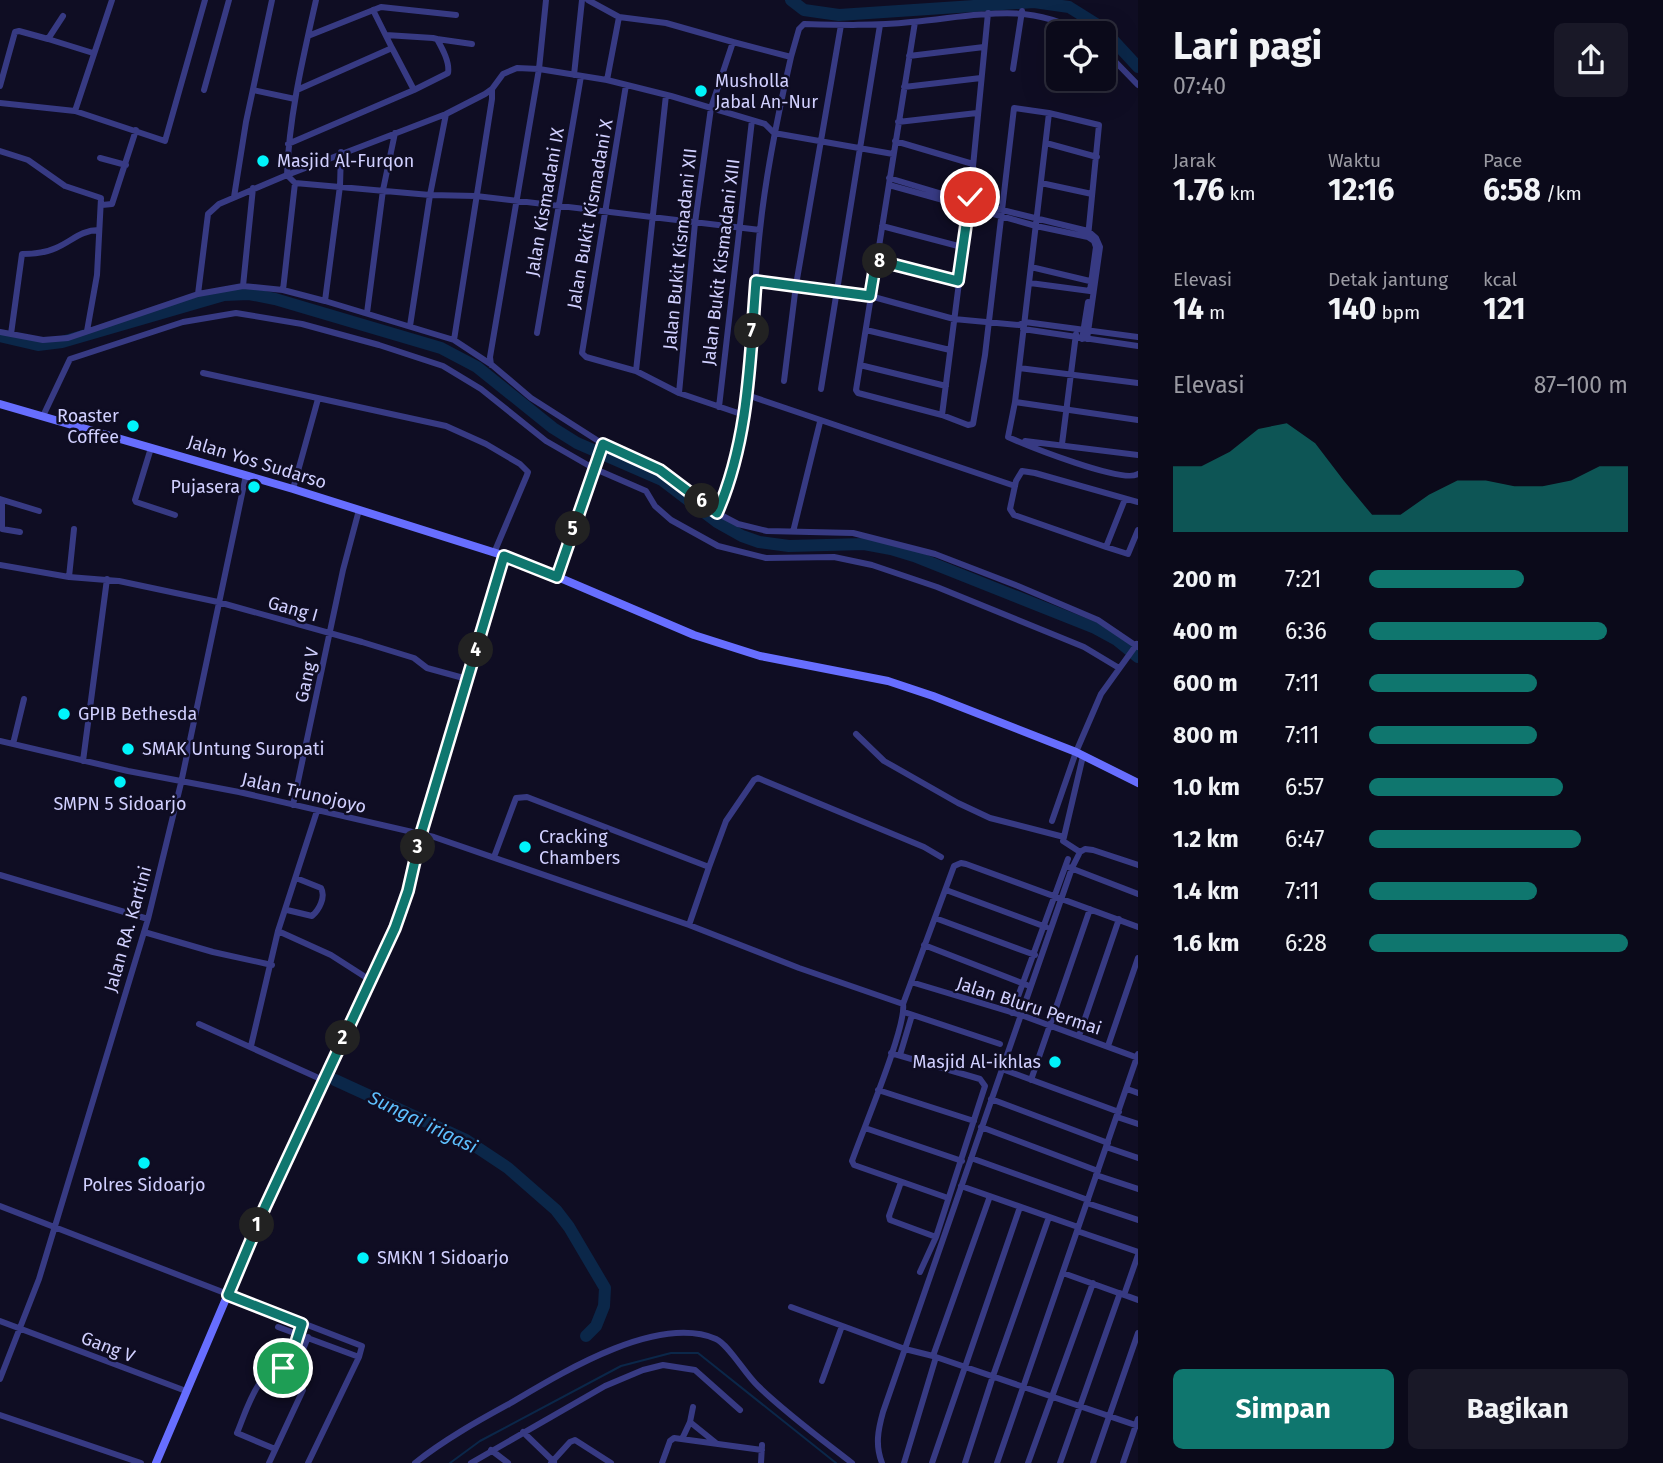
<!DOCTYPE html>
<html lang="id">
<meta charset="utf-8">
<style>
:root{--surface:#0b0a1a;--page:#191827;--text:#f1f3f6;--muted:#9a9aa2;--line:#2b2b39;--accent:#0f766e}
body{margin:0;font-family:"Fira Sans",sans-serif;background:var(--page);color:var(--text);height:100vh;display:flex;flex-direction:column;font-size:26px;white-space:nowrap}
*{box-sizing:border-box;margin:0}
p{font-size:23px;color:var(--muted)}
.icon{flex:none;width:38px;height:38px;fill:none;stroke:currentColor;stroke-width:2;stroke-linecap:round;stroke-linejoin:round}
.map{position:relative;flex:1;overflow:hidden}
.side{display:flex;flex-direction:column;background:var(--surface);width:525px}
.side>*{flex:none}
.controls{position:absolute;left:1046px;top:21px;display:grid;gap:14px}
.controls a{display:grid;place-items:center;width:70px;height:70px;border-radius:10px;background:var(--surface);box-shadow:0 7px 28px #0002,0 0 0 2px var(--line);font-size:35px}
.pin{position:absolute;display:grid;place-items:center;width:60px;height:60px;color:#fff;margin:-30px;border:4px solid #fff;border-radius:50%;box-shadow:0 2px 7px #0007}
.km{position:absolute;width:35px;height:35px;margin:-18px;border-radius:50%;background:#222;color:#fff;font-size:19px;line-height:35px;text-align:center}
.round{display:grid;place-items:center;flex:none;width:74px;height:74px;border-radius:10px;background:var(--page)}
.headline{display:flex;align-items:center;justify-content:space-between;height:119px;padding:0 35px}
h1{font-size:38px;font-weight:700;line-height:52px}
.figures{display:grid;grid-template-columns:repeat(3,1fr);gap:10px;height:119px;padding:7px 35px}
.figures div{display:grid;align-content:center}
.figures b{font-size:30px;font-weight:700}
.figures small{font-size:19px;font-weight:400}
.figures p{font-size:19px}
.chart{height:196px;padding:14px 35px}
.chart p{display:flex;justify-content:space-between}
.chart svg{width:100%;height:126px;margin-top:7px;fill:var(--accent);opacity:.7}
.action{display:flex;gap:14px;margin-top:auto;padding:14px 35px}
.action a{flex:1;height:80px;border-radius:10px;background:var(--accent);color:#fff;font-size:28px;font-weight:700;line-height:80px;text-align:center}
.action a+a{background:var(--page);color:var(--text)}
ul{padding:0 35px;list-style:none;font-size:23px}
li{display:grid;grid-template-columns:112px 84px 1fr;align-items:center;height:52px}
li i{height:18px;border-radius:9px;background:var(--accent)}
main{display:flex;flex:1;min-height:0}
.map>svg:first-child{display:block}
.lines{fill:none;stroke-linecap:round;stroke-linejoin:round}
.stream{stroke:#0b2749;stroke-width:2}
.river{stroke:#0b2749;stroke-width:12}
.street{stroke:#373a83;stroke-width:6}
.secondary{stroke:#676eff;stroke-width:8}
.route-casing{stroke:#fff;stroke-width:14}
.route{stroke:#0f766e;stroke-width:9}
.poi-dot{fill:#00f4fb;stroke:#0f0d23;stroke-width:2.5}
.labels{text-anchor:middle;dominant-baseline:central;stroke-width:5;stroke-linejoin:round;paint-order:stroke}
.poi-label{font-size:18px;fill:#d1d0ff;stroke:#0f0d23;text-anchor:start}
.street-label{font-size:18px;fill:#d1d0ff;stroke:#0f0d23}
.water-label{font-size:19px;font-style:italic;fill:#5ec0ff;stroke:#0f0d23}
</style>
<main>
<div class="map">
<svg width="1138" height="1463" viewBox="0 0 1138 1463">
<rect width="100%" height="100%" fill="#0f0d23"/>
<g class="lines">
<path class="stream" d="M 450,1463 L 480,1441 L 621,1366 L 671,1353 L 698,1353 L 836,1463"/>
<path class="river" d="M 791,0 L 804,10 L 839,15 L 1034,2 L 1069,7 L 1101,27 L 1138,67
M 0,336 L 38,345 L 62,342 L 224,295 L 249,294 L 275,299 L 441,348 L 477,367 L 553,428 L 577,443 L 662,480 L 717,522 L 742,536 L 759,542 L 789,546 L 864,544 L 891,549 L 914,556 L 1095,628 L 1117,640 L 1138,657
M 335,1080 L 466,1140 L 508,1168 L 556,1210 L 569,1227 L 605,1288 L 604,1306 L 596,1326 L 586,1336"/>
<path class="street" d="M 588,0 L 619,17 L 666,23 L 733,42 L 711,108 L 695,223 L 679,393
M 915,22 L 856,390 L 858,393 L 942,415 L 968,425 L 973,424 L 985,355 L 1014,108 L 1049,113 L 1099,125 L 1088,237
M 386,35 L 433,38 L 437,39 C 442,48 450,62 448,73 L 414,90
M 308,36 L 381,7 L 456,15
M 48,39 L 93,53
M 437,39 L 472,44
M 733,42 L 791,57 L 799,29 L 804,24 C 840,25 875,26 911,22 C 972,17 1026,0 1082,33
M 1104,50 L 1138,85
M 909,56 L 984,47
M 1013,69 L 1022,11
M 574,75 L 582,0
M 607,80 L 619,17
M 626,85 L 582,353 L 586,357 L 636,371 L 679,393 L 744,415
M 0,86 L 15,32 L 19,31 L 48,39 L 63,16
M 904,87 L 981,78
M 204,90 L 229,0
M 253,90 L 295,99
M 297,90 L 392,48 L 373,10
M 1066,90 L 1068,79
M 0,103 L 75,111 L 112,0
M 75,111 L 165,141 L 205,0
M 1049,113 L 1015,402 L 1008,437 C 1028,446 1123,484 1138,474
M 898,122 L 977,113
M 895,141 L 973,164
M 1046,143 L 1097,157
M 288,144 L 414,90 L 392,48
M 0,151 L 28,160 L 65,186 L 101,198 L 97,275 L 87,331
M 100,158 L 126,165
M 287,175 L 446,114 L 485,94 L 492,89 L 503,74 L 517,68 L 539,69 L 607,80 L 671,96 L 765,124 L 774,133 L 893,154
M 287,175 L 295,183 L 430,195 L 476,196 L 760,230
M 889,178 L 966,201 L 1088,231 L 1096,238 L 1100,247 L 1087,339
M 1041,183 L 1092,194
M 889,185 L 1036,226 L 1088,237 L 1094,241 L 1096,247 L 1090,291
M 234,197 L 246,122 L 272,0
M 102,205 L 112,204 L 136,130
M 882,226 L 962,247
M 876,260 L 958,281
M 1031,267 L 1094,282
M 756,281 L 870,296 L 954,319 L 1019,325 L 1025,322 L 1138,337
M 1030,283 L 1090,291
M 243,286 L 253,188
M 283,290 L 295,183
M 198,294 L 208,214 L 219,204 L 287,175 C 289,116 303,58 316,0
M 325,301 L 340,186 L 341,152
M 367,313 L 383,190 L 395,133
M 410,326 L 430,195 L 446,114
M 1023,329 L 1138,346
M 866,330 L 950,350
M 0,332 L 43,340 L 68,338 L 198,294 L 243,286 L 283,290 L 325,301 L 454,340 L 492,365 L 531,398 L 603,444 L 660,470 L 717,513 L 738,524 L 767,531 L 853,533 L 935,554 L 1018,586 L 1098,620 L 1138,647
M 537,333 L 581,76
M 11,334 L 22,254 C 34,254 45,253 56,248 C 72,241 81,230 99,230
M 1082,339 L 1088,302
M 454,340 L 492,99 L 492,89
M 491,365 L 490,357 L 539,69 L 546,0
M 860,365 L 946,386
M 1019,368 L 1138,383
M 636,371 L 666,95
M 203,373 L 446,426 L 486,444 L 520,464 L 528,472 L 527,475 L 494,553
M 784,381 L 796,285 L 841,25
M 821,389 L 880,25
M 747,395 L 1015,486
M 1015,402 L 1138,420
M 719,407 L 752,120
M 942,415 L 970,197 L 988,13
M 43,416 L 70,359 L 183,322 L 236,313 L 302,324 L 379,345 L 443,366 L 481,389 L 546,441 L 593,468 L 646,491 L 655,506 L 671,520 L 718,546 L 766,558 L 834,557 L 872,565 L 937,587 L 1062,638 L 1084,647 L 1119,668
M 1025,441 L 1138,455
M 1062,444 L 1076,334
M 151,448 L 135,500 L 136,502 L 175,515
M 293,489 L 318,399
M 0,499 L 39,511
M 1125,499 L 1106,547 L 1014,515 L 1010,509 L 1016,481 L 1022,471 L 1035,473 L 1138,502
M 2,500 L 2,529 L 20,532
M 717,513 C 755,424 749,324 760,230 C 766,171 778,114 791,57
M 793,532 L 820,422
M 1106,547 L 1128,554 L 1138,530
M 0,565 L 69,577 L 119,581 L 218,602 L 362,642 L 414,658 L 427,668 L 467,679
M 69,577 L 74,529
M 557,577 L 603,444
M 856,734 L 884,761 L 958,803 L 990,818 L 1064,837
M 0,741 L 128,771 L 239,792 L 434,837 L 689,925 L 799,968 L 903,1004
M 13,744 L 24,699
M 83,761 L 107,579
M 293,805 L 343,570 L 359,510
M 1052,821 L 1076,752 L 1101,694 L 1137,644
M 1080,852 L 1063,841 L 1083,756
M 494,857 L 516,798 L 527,797 L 709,867 L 689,925
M 709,867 L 726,821 L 754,780 L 758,778 L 924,847 L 941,857
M 1068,867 L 1138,894
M 0,875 L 148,919
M 946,890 L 1046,927
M 287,910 L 312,916 C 319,910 326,897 321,888 L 296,878
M 935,918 L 1035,955
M 278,931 L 331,955 L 370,980
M 144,932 L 213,952 L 272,965
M 924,945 L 1027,985
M 911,982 L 1021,1015 L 1138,1058
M 904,1012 L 1000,1044
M 1012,1013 L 1068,859
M 199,1024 L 323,1080
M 1079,1036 L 1119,919
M 251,1046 L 278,931 L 317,811
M 1108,1046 L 1138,958
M 891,1053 L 980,1079 L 985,1086 L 936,1237 L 920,1272
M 900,1055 L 912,1015
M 1002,1069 L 1119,1112
M 1031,1080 L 1090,909
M 1127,1089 L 1138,1093
M 878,1090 L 974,1121
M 991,1099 L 1108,1143
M 1117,1117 L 1138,1124
M 981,1127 L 1098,1171
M 865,1128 L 962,1161
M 1106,1147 L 1138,1158
M 971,1158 L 1088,1200
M 1096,1175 L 1138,1189
M 901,1182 L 889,1216 L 890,1220 L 936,1237
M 961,1186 L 1078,1227
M 948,1198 L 854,1165 L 852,1161 C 862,1132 907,1026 903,1004 L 954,866 L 961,863 L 966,864 L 1138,927
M 1087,1203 L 1138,1220
M 0,1206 L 362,1346 L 359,1357 L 308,1463
M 1077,1231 L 1138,1252
M 1063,1273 L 1138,1300
M 1124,1295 L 1138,1255
M 791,1307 L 905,1349 L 933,1356 L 1138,1426
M 0,1321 L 186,1391
M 278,1327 L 359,1357
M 933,1356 L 990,1196
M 283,1368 L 293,1352 L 302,1324
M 295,1374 L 295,1370 L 308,1337
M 0,1379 L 39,1279 L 148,919 L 181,783 L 246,475
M 822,1381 L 842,1326
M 0,1415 L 141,1463
M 690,1422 L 716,1443
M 523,1432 L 554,1462
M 683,1437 L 690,1422 L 693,1407
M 491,1450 L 508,1463
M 269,1463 L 303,1390 C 301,1382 298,1376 290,1372 C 261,1357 246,1412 237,1433 L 275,1449
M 415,1463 C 444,1440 476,1422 509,1404 C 558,1375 657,1313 716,1339 C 729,1345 745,1374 758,1386 C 787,1414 820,1438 852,1463
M 471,1463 L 605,1386 L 643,1370 L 663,1365 L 695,1370 L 740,1410
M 551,1463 L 570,1442 L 575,1440 L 611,1463
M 662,1463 L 670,1441 L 674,1438 L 762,1450
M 761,1463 L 762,1445
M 882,1463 C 875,1445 878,1430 883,1412 L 1072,868 L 1080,852 L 1085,849 L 1093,850 L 1138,865
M 904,1463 L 936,1357
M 932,1463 L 1020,1207
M 965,1463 L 993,1376 L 1049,1217
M 997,1463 L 1138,1054
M 1028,1463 L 1093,1283
M 1060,1463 L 1120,1293
M 1093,1463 L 1138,1333
M 1123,1463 L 1138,1419"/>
<path class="secondary" d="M 0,404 L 293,489 L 518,560 L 694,635 L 760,656 L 888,681 L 933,696 L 1076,752 L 1138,783
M 156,1463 L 265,1207 L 395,928 L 408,891 L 421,834 L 504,556"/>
</g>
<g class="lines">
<g class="route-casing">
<path id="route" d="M 283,1368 L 293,1352 L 302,1324 L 228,1295 L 265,1207 L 395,928 L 408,891 L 421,834 L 504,556 L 557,577 L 603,444 L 660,470 L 717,513 C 749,440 750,359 756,281 L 870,296 L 876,260 L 958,281 L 970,197"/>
</g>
<use href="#route" class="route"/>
</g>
<g class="poi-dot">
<circle cx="701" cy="91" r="7"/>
<circle cx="263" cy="161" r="7"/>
<circle cx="133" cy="426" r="7"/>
<circle cx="254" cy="487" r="7"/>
<circle cx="64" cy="714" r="7"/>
<circle cx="128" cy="749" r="7"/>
<circle cx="120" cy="782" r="7"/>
<circle cx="525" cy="847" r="7"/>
<circle cx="1055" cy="1062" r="7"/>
<circle cx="144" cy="1163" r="7"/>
<circle cx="363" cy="1258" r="7"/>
</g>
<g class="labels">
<g class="poi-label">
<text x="715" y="81">Musholla<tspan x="715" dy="21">Jabal An-Nur</tspan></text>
<text x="277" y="161">Masjid Al-Furqon</text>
<text x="119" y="416" text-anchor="end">Roaster<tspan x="119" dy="21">Coffee</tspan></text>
<text x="240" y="487" text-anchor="end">Pujasera</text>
<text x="78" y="714">GPIB Bethesda</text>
<text x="142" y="749">SMAK Untung Suropati</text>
<text x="120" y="804" text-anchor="middle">SMPN 5 Sidoarjo</text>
<text x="539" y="837">Cracking<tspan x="539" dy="21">Chambers</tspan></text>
<text x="1041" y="1062" text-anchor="end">Masjid Al-ikhlas</text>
<text x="144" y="1185" text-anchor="middle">Polres Sidoarjo</text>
<text x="377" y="1258">SMKN 1 Sidoarjo</text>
</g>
<g class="street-label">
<text transform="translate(545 202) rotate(-80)">Jalan Kismadani IX</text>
<text transform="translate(590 214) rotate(-80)">Jalan Bukit Kismadani X</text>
<text transform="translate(680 249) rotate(-84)">Jalan Bukit Kismadani XII</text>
<text transform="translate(721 262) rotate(-83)">Jalan Bukit Kismadani XIII</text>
<text transform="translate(257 462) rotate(17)">Jalan Yos Sudarso</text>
<text transform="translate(293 609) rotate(16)">Gang I</text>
<text transform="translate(307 675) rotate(-78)">Gang V</text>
<text transform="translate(304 793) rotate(13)">Jalan Trunojoyo</text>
<text transform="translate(128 929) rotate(-74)">Jalan RA. Kartini</text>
<text transform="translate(1029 1006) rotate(18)">Jalan Bluru Permai</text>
<text transform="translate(108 1347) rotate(21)">Gang V</text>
</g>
<g class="water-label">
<text transform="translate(423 1122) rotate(26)">Sungai irigasi</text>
</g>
</g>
</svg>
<div class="controls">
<a><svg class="icon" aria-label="locate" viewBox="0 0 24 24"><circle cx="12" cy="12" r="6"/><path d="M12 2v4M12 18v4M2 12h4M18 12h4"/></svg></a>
</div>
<div class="pin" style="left:283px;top:1368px;background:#1e9e55"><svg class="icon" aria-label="arrive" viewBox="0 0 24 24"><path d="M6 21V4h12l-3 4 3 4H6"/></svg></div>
<div class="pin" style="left:970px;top:197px;background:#d93025"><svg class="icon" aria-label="check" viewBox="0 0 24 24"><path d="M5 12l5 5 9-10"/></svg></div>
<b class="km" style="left:257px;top:1225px">1</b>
<b class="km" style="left:343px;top:1038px">2</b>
<b class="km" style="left:418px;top:847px">3</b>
<b class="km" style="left:476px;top:650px">4</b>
<b class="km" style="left:573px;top:529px">5</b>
<b class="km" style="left:702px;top:501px">6</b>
<b class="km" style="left:752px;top:331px">7</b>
<b class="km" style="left:880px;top:261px">8</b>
</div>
<section class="side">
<div class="headline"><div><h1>Lari pagi</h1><p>07:40</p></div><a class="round"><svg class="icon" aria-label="share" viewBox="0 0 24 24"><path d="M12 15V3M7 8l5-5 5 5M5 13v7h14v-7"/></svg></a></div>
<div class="figures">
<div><p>Jarak</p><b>1.76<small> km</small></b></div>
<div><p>Waktu</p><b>12:16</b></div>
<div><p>Pace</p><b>6:58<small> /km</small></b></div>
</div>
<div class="figures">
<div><p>Elevasi</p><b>14<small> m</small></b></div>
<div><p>Detak jantung</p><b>140<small> bpm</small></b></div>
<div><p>kcal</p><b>121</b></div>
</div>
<div class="chart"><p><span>Elevasi</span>87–100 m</p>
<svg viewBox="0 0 160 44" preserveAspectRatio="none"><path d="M0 44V21L10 21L20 16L30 8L40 6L50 13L60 26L70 38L80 38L90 31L100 26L110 26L120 28L130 28L140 26L150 21L160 21V44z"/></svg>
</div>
<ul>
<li><b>200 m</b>7:21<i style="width:60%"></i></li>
<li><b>400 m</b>6:36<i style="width:92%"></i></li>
<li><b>600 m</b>7:11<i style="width:65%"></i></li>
<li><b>800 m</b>7:11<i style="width:65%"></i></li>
<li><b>1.0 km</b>6:57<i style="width:75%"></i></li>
<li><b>1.2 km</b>6:47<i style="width:82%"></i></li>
<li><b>1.4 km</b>7:11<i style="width:65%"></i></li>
<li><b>1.6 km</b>6:28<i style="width:100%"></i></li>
</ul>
<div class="action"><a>Simpan</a><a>Bagikan</a></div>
</section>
</main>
